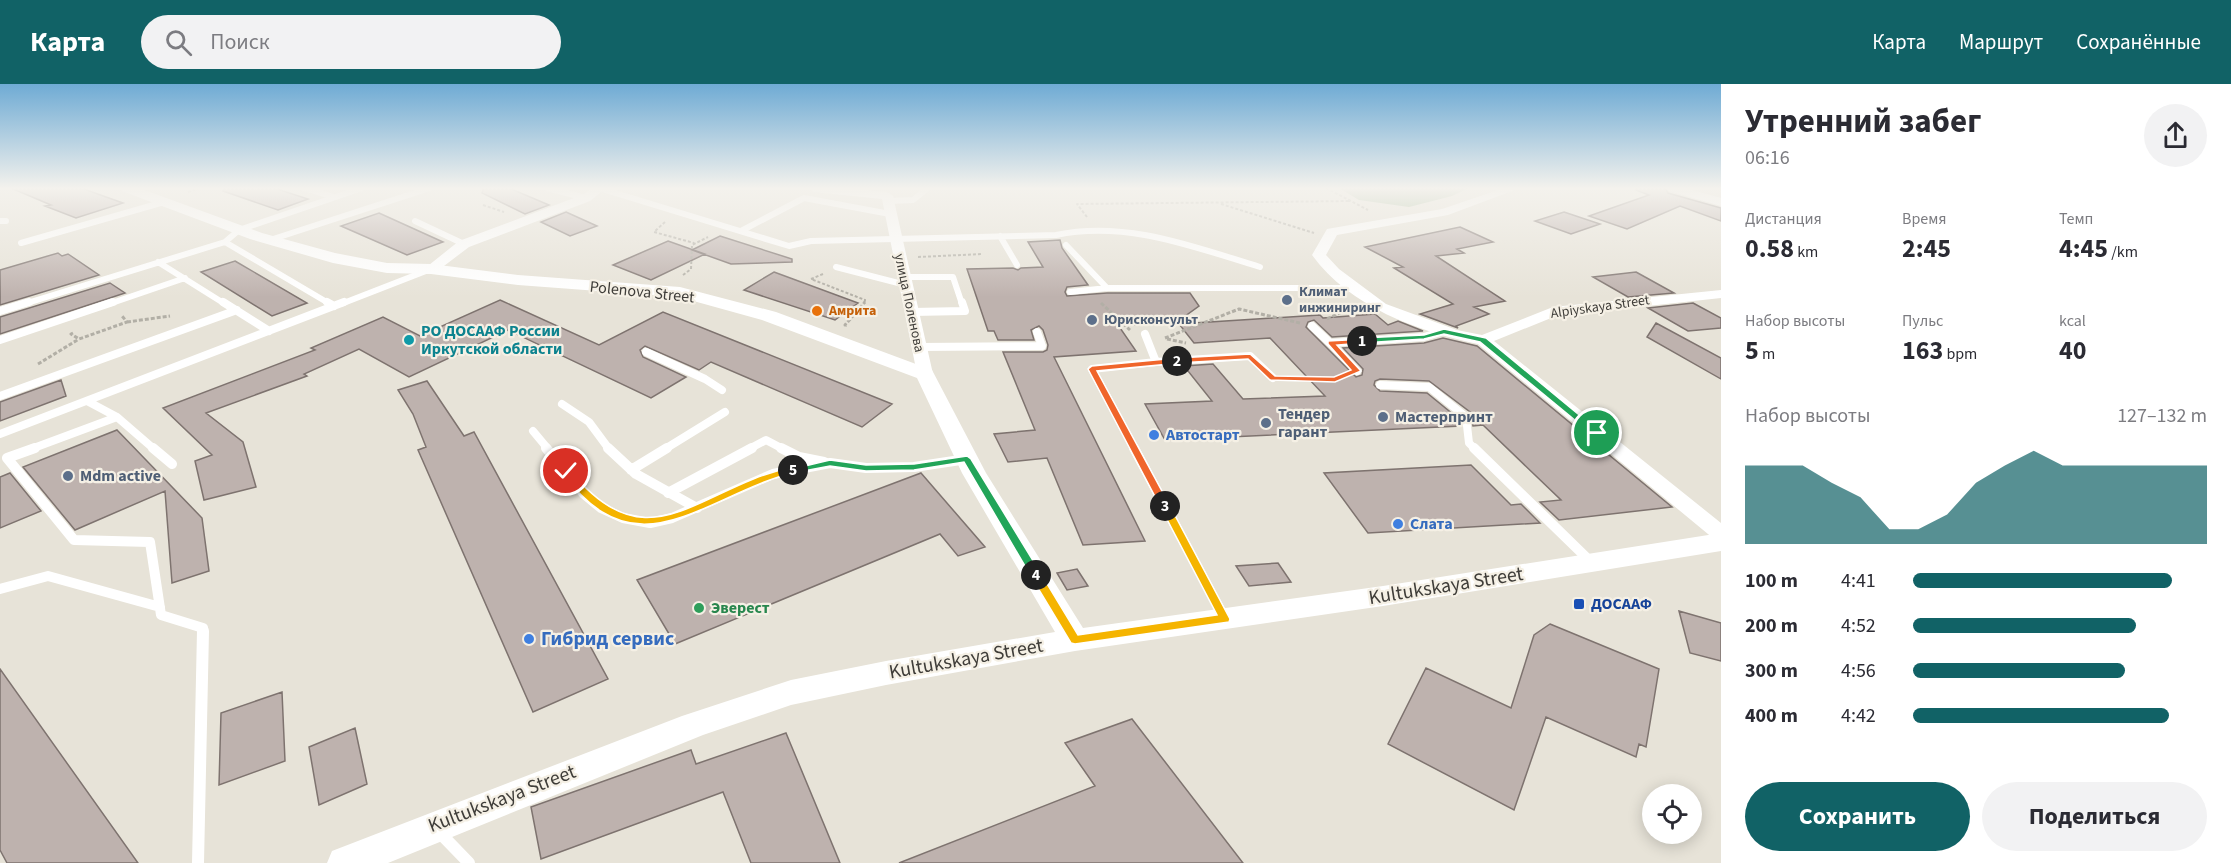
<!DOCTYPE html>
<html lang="ru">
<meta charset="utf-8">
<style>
:root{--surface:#fff;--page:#f2f2f3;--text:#2b2b33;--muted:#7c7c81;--accent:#116266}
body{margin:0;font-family:"Source Sans 3",sans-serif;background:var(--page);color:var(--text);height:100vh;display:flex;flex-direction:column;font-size:22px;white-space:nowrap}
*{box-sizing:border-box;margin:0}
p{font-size:20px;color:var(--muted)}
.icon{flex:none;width:33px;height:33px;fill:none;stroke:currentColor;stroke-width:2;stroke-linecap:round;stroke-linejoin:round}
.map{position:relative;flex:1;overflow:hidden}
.side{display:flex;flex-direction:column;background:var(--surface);width:510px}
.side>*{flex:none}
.controls{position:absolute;left:1642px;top:700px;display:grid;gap:12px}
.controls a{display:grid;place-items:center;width:60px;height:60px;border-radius:50%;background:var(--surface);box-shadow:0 3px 15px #0003;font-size:30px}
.pin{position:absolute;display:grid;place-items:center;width:51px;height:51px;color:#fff;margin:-26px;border:3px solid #fff;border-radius:50%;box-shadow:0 2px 6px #0007}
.km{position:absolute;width:30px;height:30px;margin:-15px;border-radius:50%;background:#222;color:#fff;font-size:16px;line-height:30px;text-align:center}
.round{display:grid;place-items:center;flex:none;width:63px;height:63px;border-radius:32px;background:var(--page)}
.head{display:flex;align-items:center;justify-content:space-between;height:102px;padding:0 24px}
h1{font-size:33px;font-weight:700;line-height:45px}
.metrics{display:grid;grid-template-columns:repeat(3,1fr);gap:9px;height:102px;padding:6px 24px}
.metrics div{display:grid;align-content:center}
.metrics b{font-size:26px;font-weight:700}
.metrics small{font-size:16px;font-weight:400}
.metrics p{font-size:16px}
.chart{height:168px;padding:12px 24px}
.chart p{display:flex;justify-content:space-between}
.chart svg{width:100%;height:108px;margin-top:6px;fill:var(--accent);opacity:.7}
.action{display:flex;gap:12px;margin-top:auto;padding:12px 24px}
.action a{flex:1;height:69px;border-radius:36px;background:var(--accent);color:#fff;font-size:24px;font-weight:700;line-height:69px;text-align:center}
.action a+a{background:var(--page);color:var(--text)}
ul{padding:0 24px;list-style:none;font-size:20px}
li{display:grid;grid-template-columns:96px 72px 1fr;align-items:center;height:45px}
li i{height:15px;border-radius:8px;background:var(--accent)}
header{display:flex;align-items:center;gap:36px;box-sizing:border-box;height:84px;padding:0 30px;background:var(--accent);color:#fff}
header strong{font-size:28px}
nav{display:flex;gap:33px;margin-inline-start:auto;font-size:21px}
.search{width:420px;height:54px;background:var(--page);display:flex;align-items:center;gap:15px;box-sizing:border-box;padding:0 21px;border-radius:33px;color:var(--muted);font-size:22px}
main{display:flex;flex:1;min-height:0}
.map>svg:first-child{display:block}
.green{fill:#a0b897}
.building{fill:#beb2ae;stroke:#7e736f;stroke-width:1.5}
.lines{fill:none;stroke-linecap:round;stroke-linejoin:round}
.path-far1{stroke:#b2afa6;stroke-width:2;stroke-dasharray:3 2;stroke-linecap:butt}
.path{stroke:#b2afa6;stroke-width:3;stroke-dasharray:4 2;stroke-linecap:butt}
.service-far3{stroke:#fff;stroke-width:6}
.service-far2{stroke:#fff;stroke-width:8}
.service-far1{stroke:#fff;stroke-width:10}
.service{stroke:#fff;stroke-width:12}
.minor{fill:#fff;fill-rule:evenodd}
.tertiary{fill:#fff;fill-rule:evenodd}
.split-1{fill:#22a559;stroke:#fff;stroke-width:1.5}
.split-2{fill:#f0652b;stroke:#fff;stroke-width:1.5}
.split-3{fill:#f0652b;stroke:#fff;stroke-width:1.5}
.split-4{fill:#f5b400;stroke:#fff;stroke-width:1.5}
.split-5{fill:#22a559;stroke:#fff;stroke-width:1.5}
.split-6{fill:#f5b400;stroke:#fff;stroke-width:1.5}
.service-dot{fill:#5c6f8a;stroke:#f5f0e5;stroke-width:2}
.food-dot{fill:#e8710a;stroke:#f5f0e5;stroke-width:2}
.culture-dot{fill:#0f9aa8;stroke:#f5f0e5;stroke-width:2}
.shop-dot{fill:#3f7fe0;stroke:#f5f0e5;stroke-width:2}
.transit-dot{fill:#1a4fb4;stroke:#f5f0e5;stroke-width:2}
.leisure-dot{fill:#2e9e5b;stroke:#f5f0e5;stroke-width:2}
.labels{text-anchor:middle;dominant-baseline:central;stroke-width:4.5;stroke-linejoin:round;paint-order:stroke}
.far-service-label{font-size:14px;font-weight:bold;fill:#4e5e75;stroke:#f5f0e5;text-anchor:start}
.far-street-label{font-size:14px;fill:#3f3d39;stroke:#f5f0e5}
.far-food-label{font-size:14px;font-weight:bold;fill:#c56008;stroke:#f5f0e5;text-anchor:start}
.street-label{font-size:16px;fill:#3f3d39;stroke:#f5f0e5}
.culture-label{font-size:16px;font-weight:bold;fill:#0d838f;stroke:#f5f0e5;text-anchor:start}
.service-label{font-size:16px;font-weight:bold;fill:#4e5e75;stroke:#f5f0e5;text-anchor:start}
.shop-label{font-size:16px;font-weight:bold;fill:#366cbe;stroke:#f5f0e5;text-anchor:start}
.transit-label{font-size:16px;font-weight:bold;fill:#164399;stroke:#f5f0e5;text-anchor:start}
.leisure-label{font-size:16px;font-weight:bold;fill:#27864d;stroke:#f5f0e5;text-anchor:start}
.near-street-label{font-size:20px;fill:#3f3d39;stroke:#f5f0e5}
.near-shop-label{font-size:20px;font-weight:bold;fill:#366cbe;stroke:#f5f0e5;text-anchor:start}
</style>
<header>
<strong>Карта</strong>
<div class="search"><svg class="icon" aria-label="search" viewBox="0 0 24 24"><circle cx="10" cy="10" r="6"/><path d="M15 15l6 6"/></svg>Поиск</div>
<nav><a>Карта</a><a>Маршрут</a><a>Сохранённые</a></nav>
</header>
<main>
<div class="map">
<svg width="1721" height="779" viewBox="0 0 1721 779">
<rect width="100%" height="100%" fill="#e7e3d8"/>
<path class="green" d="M 1339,104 L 1469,104 L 1452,112 L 1409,123 L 1359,116 Z"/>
<path class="building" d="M 11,104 L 81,104 L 123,119 L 76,134 L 45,122 L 51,121 Z
M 224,104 L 274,104 L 308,115 L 278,126 L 223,107 Z
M 484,104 L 509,104 L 549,121 L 525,130 L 482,109 Z
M 1636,104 L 1665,104 L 1668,109 L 1721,124 L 1721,137 L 1680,122 L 1627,145 L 1589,132 L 1649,111 L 1636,106 Z
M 566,128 L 597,142 L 570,152 L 541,138 Z
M 1564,128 L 1600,140 L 1571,150 L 1535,137 Z
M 379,129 L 443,158 L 407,171 L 341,142 Z
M 1460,143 L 1493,158 L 1457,165 L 1464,169 L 1436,172 L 1505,217 L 1474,223 L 1489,230 L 1456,242 L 1458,244 L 1420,230 L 1453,220 L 1394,184 L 1403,183 L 1365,163 Z
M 720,152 L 792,175 L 792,178 L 731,180 L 692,166 Z
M 1060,156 L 1062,164 L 1088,201 L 1067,203 L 1065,208 L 1067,212 L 1107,209 L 1190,209 L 1199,222 L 1174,240 L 1118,241 L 1136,267 L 1054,273 L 1145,457 L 1083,461 L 1047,374 L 1008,378 L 994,350 L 1035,346 L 1003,268 L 1043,268 L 1047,266 L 1048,261 L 1043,246 L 1039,242 L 1031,246 L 1034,256 L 998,256 L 994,247 L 988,247 L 967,185 L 1013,184 L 1018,186 L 1021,184 L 1043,183 L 1028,158 Z
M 668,157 L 705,170 L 651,196 L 613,181 Z
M 58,169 L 62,172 L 68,170 L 99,191 L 0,221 L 0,186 Z
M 235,177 L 307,219 L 272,232 L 201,188 Z
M 774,188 L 858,219 L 835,236 L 744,206 Z
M 1636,188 L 1674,209 L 1628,213 L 1593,193 Z
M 110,199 L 125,209 L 0,250 L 0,233 Z
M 500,216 L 599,261 L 663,228 L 892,320 L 862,343 L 711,278 L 699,286 L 645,262 L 640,266 L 643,273 L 686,293 L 651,314 L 508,246 L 409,293 L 359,265 L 304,290 L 307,292 L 206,329 L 243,358 L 256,403 L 204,416 L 195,377 L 212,371 L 163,324 L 315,266 L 311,264 L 383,233 L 420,252 Z
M 1693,219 L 1721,234 L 1721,244 L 1688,247 L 1648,224 Z
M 1375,230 L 1388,241 L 1398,237 L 1423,247 L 1332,253 L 1314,236 L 1308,238 L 1306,243 L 1356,293 L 1362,291 L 1363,285 L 1343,264 L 1424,259 L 1443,254 L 1477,262 L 1672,423 L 1559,436 L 1540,418 L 1561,416 L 1483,341 L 1473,342 L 1470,328 L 1429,297 L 1380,295 L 1375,297 L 1374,301 L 1380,307 L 1427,309 L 1460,336 L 1461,342 L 1165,356 L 1145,320 L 1212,317 L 1184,282 L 1213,280 L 1243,315 L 1325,312 L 1270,254 L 1194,259 L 1179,240 L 1320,231 L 1323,234 Z
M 1656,239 L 1721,274 L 1721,295 L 1647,253 Z
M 61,296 L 66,312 L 0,337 L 0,318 Z
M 427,297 L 464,352 L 474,348 L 608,595 L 533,628 L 418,366 L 426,363 L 413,330 L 398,306 Z
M 117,346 L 202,434 L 209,487 L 172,499 L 165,407 L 75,446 L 23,383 Z
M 1471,381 L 1511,421 L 1521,420 L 1540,439 L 1368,449 L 1324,389 Z
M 10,389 L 41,427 L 0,444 L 0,393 Z
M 921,389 L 985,463 L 958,472 L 940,450 L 675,560 L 637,496 Z
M 1278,479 L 1291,498 L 1249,502 L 1236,482 Z
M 1077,485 L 1088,502 L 1067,506 L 1057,489 Z
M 1679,527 L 1721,539 L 1721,577 L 1690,569 Z
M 1550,540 L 1659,585 L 1646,663 L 1639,660 L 1636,673 L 1546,633 L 1514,726 L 1388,660 L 1426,584 L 1511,624 L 1534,551 Z
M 0,585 L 138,779 L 7,779 L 0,766 Z
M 282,608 L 285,677 L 219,701 L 221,629 Z
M 1132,635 L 1243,779 L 899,779 L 1095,702 L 1065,659 Z
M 355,644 L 367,700 L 319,721 L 309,663 Z
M 786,649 L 840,779 L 751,779 L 723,708 L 541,775 L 531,723 L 691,666 L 696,680 Z"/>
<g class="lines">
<path class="path-far1" d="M 1326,104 L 1368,126
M 188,108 L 200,104
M 1221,120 L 1314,149
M 483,121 L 504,128
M 1087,133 L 1077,120 L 1350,117
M 665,138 L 654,148 L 694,159
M 918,173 L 982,170
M 823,190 L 811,195 L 865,216 L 864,220
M 683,191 L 691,185 L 692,161 L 708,153"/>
<path class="path" d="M 1101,219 L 1130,246
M 1327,235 L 1352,223
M 127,238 L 170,232
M 847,241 L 845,241 L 865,218
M 73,249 L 71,250 L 79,255 L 127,238 L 122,232
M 1165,254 L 1239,225 L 1300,239
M 1167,255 L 1186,259
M 38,280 L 79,255
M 1288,294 L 1335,296 L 1343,292"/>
<path class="service-far3" d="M 304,104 L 334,113
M 547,104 L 586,114
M 599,104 L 789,162 L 811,157 L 1056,151 C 1126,136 1194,163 1260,183
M 888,117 L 913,116 L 928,104
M 0,137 L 6,137
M 415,137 L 464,160
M 741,147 L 804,114 L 890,130
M 1000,152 L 1017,181
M 270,156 L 430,104
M 225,158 L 330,220
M 21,159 L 164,118
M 1066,161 L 1107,204
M 158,178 L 225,220
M 836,183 L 906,201
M 904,193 L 953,193 L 962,220
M 1070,208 L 1107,204 L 1356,204
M 24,220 L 225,158 L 239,146 L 362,104
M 109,220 L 185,194
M 341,220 L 431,185"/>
<path class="service-far2" d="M 223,218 L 269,247
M 327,218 L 334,222
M 0,227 L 29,218
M 912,228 L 965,227 L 962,218
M 1312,242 L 1330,259 L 1424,253 L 1444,247
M 0,256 L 113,218
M 1330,259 L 1357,287
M 919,263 L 1042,262 L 1037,248
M 646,268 L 705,295 L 722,306
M 1156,278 L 1250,272 L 1273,294
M 1380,301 L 1429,303 L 1466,333 L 1469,359 L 1475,365
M 0,312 L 237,226
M 562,320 L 589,338 L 609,365
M 117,333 L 154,365
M 533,347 L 548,365
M 0,350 L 344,218
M 31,365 L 117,333 L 87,317
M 665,365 L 725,328
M 749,365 L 766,356 L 783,365
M 1135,365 L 1092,285 L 1156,278 L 1145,250"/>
<path class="service-far1" d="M 35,364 L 7,374 L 74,456 L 150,458 L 161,531 L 203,544 L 203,548
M 153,364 L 172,380
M 546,364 L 584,410 L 601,424 L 623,434 L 650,439 L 672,434 L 773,390 L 830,379 L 866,384 L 914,383 L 967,375
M 608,364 L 636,390 L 697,424
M 781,364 L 799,373 L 824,378
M 1134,364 L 1225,535
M 1474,364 L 1592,479
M 631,386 L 667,364
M 668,409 L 752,364
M 0,505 L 48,492 L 160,523"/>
<path class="service" d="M 439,748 L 469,779
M 198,779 L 203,547"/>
<path class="minor" d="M 593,104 L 606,104 L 590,117 L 469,163 L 436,188 L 426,188 L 424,185 L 459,157 L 582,111 Z
M 808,104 L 843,104 L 887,108 L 893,112 L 933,290 L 931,294 L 919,294 L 917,290 L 882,115 L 814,108 Z
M 1504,104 L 1520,104 L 1448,131 L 1337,151 L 1326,171 L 1339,185 L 1386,220 L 1457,246 L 1482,251 L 1553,223 L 1721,206 L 1721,214 L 1556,232 L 1494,257 L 1721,439 L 1721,457 L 1714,455 L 1478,260 C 1417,247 1350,223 1312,171 L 1327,145 L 1442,125 Z
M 1667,104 L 1685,104 L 1721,114 L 1721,122 L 1669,107 Z"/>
<path class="tertiary" d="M 120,104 L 139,104 L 262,149 L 335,169 L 387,179 L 431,180 L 518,191 L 680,203 L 776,228 L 932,286 L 986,389 L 1083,544 L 1383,502 L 1721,449 L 1721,467 L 1383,522 L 1075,567 L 886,601 L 791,621 L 703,651 L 388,779 L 327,779 L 332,767 L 682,632 L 791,596 L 886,577 L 1055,548 L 962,389 L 917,294 L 762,236 L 679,213 L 518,201 L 431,190 L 387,189 L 333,179 L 250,155 L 122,107 Z"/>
</g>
<linearGradient id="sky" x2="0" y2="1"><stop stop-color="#6fabd4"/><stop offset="0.49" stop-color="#f4f2ed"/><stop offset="1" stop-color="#f4f2ed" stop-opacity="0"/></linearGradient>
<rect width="1721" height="213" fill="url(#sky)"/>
<path class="split-1" d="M 1444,245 L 1486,254 L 1601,349 L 1593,351 L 1480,258 L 1444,250 L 1424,255 L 1362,259 L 1358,257 L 1362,254 L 1424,251 Z"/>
<path class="split-2" d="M 1365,255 L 1366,257 L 1362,259 L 1337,261 L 1361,287 L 1335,298 L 1270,296 L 1248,275 L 1177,279 L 1173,277 L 1177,274 L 1250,270 L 1275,292 L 1334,293 L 1351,286 L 1328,260 L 1328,257 Z"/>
<path class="split-3" d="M 1177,274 L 1180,275 L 1180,279 L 1097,287 L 1170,422 L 1165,425 L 1160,422 L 1088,285 L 1092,282 Z"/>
<path class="split-4" d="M 1165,419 L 1170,422 L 1230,535 L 1229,538 L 1075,560 L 1071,559 L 1030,491 L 1032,488 L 1040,488 L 1078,551 L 1217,531 L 1160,422 Z"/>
<path class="split-5" d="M 967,372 L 971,375 L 1040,488 L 1040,494 L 1032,494 L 964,378 L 914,386 L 866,387 L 830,382 L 793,389 L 788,386 L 830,376 L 866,381 L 914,380 Z"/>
<path class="split-6" d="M 793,383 L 797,386 L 796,388 C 704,410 638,494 561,387 L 569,385 C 649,486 700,401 793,383 Z"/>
<g class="service-dot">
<circle cx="1287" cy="216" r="6"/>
<circle cx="1092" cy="236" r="6"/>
<circle cx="1383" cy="333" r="6"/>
<circle cx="1266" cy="339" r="6"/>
<circle cx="68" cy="392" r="6"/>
</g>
<circle class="food-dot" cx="817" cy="227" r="6"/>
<circle class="culture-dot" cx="409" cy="256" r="6"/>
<g class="shop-dot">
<circle cx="1154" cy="351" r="6"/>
<circle cx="1398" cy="440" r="6"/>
<circle cx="529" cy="555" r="6"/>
</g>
<rect class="transit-dot" x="1573" y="514" width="12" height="12" rx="3"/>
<circle class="leisure-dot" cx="699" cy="524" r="6"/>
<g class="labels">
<g class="far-service-label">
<text x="1299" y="208">Климат<tspan x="1299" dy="16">инжиниринг</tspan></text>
<text x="1104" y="236">Юрисконсульт</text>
</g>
<g class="far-street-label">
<text transform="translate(909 219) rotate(78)">улица Поленова</text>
<text transform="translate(1600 223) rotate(-8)">Alpiyskaya Street</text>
</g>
<g class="far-food-label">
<text x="829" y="227">Амрита</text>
</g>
<g class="street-label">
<text transform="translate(642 208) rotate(6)">Polenova Street</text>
</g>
<g class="culture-label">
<text x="421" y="247">РО ДОСААФ России<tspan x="421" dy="18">Иркутской области</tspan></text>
</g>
<g class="service-label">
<text x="1278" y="330">Тендер<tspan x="1278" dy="18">гарант</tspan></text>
<text x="1395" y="333">Мастерпринт</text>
<text x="80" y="392">Mdm active</text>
</g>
<g class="shop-label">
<text x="1166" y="351">Автостарт</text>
<text x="1410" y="440">Слата</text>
</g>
<g class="transit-label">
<text x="1591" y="520">ДОСААФ</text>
</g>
<g class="leisure-label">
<text x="711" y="524">Эверест</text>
</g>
<g class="near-street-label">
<text transform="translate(1446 502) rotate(-9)">Kultukskaya Street</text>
<text transform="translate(966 575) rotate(-10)">Kultukskaya Street</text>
<text transform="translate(502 715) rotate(-21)">Kultukskaya Street</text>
</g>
<g class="near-shop-label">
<text x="541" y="555">Гибрид сервис</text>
</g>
</g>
</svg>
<div class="controls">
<a><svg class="icon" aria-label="locate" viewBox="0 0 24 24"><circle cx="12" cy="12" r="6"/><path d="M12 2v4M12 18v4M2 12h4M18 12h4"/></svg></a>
</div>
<div class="pin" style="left:1597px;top:349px;background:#1e9e55"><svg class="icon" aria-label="arrive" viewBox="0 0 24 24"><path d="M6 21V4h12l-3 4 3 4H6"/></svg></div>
<div class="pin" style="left:566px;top:387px;background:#d93025"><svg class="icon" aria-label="check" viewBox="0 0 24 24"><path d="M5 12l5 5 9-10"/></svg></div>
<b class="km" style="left:1362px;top:257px">1</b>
<b class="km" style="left:1177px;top:277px">2</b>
<b class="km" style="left:1165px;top:422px">3</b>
<b class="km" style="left:1036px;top:491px">4</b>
<b class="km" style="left:793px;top:386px">5</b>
</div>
<section class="side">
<div class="head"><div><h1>Утренний забег</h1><p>06:16</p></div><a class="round"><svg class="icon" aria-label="share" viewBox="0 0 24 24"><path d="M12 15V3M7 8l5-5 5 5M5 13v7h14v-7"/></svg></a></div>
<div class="metrics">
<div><p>Дистанция</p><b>0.58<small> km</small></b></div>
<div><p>Время</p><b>2:45</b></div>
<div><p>Темп</p><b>4:45<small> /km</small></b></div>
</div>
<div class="metrics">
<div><p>Набор высоты</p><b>5<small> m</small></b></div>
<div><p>Пульс</p><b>163<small> bpm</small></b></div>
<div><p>kcal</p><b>40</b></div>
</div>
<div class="chart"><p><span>Набор высоты</span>127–132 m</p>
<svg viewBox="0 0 160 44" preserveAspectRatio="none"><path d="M0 44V12L10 12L20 12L30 19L40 25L50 38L60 38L70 32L80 19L90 12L100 6L110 12L120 12L130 12L140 12L150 12L160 12V44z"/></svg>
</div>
<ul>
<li><b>100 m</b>4:41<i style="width:88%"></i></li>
<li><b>200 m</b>4:52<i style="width:76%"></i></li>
<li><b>300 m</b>4:56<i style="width:72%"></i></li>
<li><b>400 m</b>4:42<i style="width:87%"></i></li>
</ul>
<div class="action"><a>Сохранить</a><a>Поделиться</a></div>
</section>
</main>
